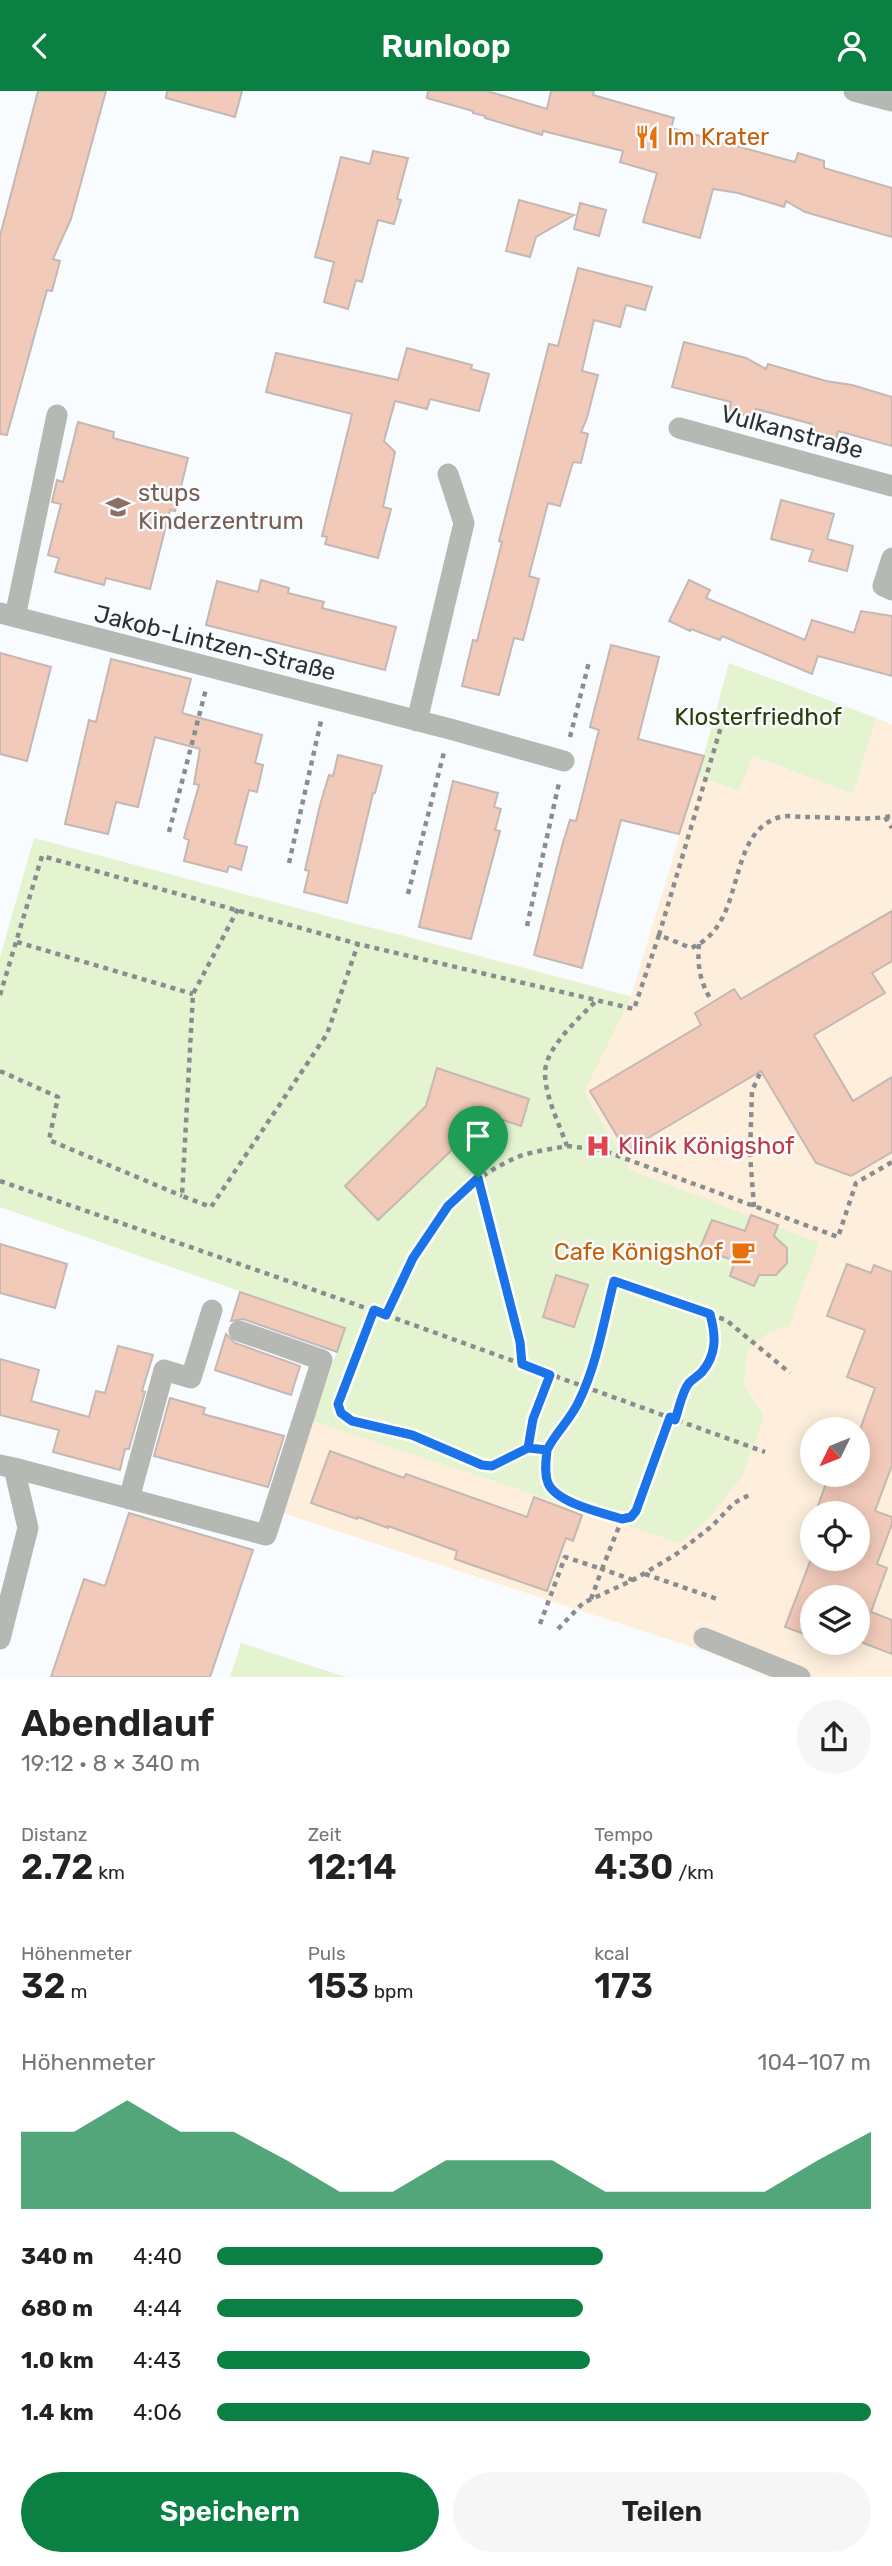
<!DOCTYPE html>
<html lang="de">
<meta charset="utf-8">
<style>
:root{--surface:#fff;--page:#f6f6f6;--text:#222;--muted:#767676;--accent:#0b8043}
body{margin:0;font-family:Rubik,sans-serif;background:var(--page);color:var(--text);height:100vh;display:flex;flex-direction:column;font-size:26px;white-space:nowrap}
*{box-sizing:border-box;margin:0}
p{font-size:23px;color:var(--muted)}
.icon{flex:none;width:38px;height:38px;fill:none;stroke:currentColor;stroke-width:2;stroke-linecap:round;stroke-linejoin:round}
.map{position:relative;height:1586px;overflow:hidden}
.side{display:flex;flex-direction:column;background:var(--surface);flex:1}
.side>*{flex:none}
.needle{width:46px;rotate:227deg}
.fabs{position:absolute;left:800px;top:1326px;display:grid;gap:14px}
.fabs a{display:grid;place-items:center;width:70px;height:70px;border-radius:50%;background:var(--surface);box-shadow:0 4px 18px #0003;font-size:35px}
.pin{position:absolute;display:grid;place-items:center;width:60px;height:60px;color:#fff;margin:-72px -30px;border-radius:50% 50% 50% 0;rotate:-45deg;box-shadow:0 0 7px #0007}
.pin .icon{rotate:45deg}
.round{display:grid;place-items:center;flex:none;width:74px;height:74px;border-radius:37px;background:var(--page)}
.head{display:flex;align-items:center;justify-content:space-between;height:119px;padding:0 21px}
h1{font-size:38px;font-weight:600;line-height:52px}
.figures{display:grid;grid-template-columns:repeat(3,1fr);gap:10px;height:119px;padding:7px 21px}
.figures div{display:grid;align-content:center}
.figures b{font-size:35px;font-weight:600}
.figures small{font-size:19px;font-weight:400}
.figures p{font-size:19px}
.chart{height:196px;padding:14px 21px}
.chart p{display:flex;justify-content:space-between}
.chart svg{width:100%;height:126px;margin-top:7px;fill:var(--accent);opacity:.7}
.action{display:flex;gap:14px;margin-top:auto;padding:14px 21px}
.action a{flex:1;height:80px;border-radius:42px;background:var(--accent);color:#fff;font-size:28px;font-weight:600;line-height:80px;text-align:center}
.action a+a{background:var(--page);color:var(--text)}
ul{padding:0 21px;list-style:none;font-size:23px}
li{display:grid;grid-template-columns:112px 84px 1fr;align-items:center;height:52px}
li i{height:18px;border-radius:9px;background:var(--accent)}
header{display:flex;justify-content:space-between;align-items:center;height:91px;padding:0 21px;background:var(--accent);color:#fff;font-size:32px;font-weight:600}
.map>svg:first-child{display:block}
.medical{fill:#feefdc;fill-rule:evenodd}
.green{fill:#e4f3d0}
.building{fill:#f2caba;stroke:#c3b8b3;stroke-width:2}
.lines{fill:none;stroke-linecap:round;stroke-linejoin:round}
.path{stroke:#898d90;stroke-width:4.5;stroke-dasharray:5 5;stroke-linecap:butt}
.minor{stroke:#b5b8b3;stroke-width:21}
.route-casing{stroke:#fff;stroke-width:14}
.route{stroke:#1a73e8;stroke-width:9}
.labels{text-anchor:middle;dominant-baseline:central;stroke-width:5;stroke-linejoin:round;paint-order:stroke}
.food-label{font-size:24px;fill:#c56008;stroke:#f8fcff;text-anchor:start}
.street-label{font-size:24px;fill:#2d3134;stroke:#f8fcff}
.education-label{font-size:24px;fill:#785e54;stroke:#f8fcff;text-anchor:start}
.park-label{font-size:24px;fill:#2c3d05;stroke:#f8fcff}
.health-label{font-size:24px;fill:#be3a42;stroke:#f8fcff;text-anchor:start}
</style>
<header><svg class="icon" aria-label="back" viewBox="0 0 24 24"><path d="M15 5l-7 7 7 7"/></svg>Runloop<svg class="icon" aria-label="person" viewBox="0 0 24 24"><circle cx="12" cy="8" r="4"/><path d="M4 21q1-7 8-7t8 7"/></svg></header>
<div class="map">
<svg width="892" height="1586" viewBox="0 0 892 1586">
<rect width="100%" height="100%" fill="#f8fcff"/>
<path class="medical" d="M 876,627 L 892,633 L 892,1586 L 768,1586 L 713,1563 L 282,1422 L 345,1238 L 252,1205 L 379,838 L 631,905 L 698,685 L 739,700 L 752,665 L 853,703 ZM 812,1339 L 858,1339 L 858,1384 L 812,1384 ZM 476,1409 L 497,1483 L 496,1483 L 455,1468 ZM 812,1423 L 858,1423 L 858,1468 L 812,1468 ZM 812,1507 L 858,1507 L 858,1552 L 812,1552 Z"/>
<path class="green" d="M 729,572 L 876,627 L 853,703 L 753,665 L 739,700 L 698,685 Z
M 34,747 L 631,906 L 584,1001 L 630,1079 L 819,1152 L 789,1235 L 769,1241 L 747,1260 L 744,1294 L 764,1325 L 742,1385 L 709,1427 L 680,1452 L 313,1330 L 345,1237 L 0,1116 L 0,866 Z
M 241,1552 L 346,1586 L 230,1586 Z"/>
<path class="building" d="M 38,0 L 106,0 L 71,128 L 53,168 L 60,170 L 52,200 L 47,199 L 7,344 L 0,343 L 0,145 Z
M 167,0 L 242,0 L 235,26 L 166,7 Z
M 428,0 L 487,0 L 547,18 L 551,0 L 594,0 L 593,4 L 674,27 L 671,37 L 795,71 L 798,62 L 824,70 L 824,77 L 892,97 L 892,146 L 805,121 L 786,110 L 784,116 L 738,102 L 713,98 L 700,147 L 643,131 L 657,82 L 620,71 L 623,60 L 543,40 L 542,44 L 485,27 L 485,25 L 473,22 L 473,20 L 427,7 Z
M 373,60 L 408,67 L 397,108 L 401,109 L 394,133 L 378,129 L 362,191 L 356,189 L 348,218 L 324,211 L 334,171 L 315,166 L 341,66 L 370,73 Z
M 519,109 L 574,124 L 536,146 L 530,166 L 506,160 Z
M 580,112 L 606,119 L 599,145 L 574,138 Z
M 578,177 L 652,196 L 645,219 L 626,214 L 620,236 L 594,229 L 582,280 L 598,284 L 587,327 L 581,341 L 588,343 L 581,372 L 573,371 L 560,415 L 548,412 L 529,485 L 539,488 L 523,549 L 514,547 L 499,604 L 462,595 L 473,549 L 477,550 L 502,451 L 499,450 L 549,253 L 558,255 Z
M 684,251 L 746,267 L 766,278 L 768,273 L 826,290 L 852,294 L 892,306 L 892,355 L 838,340 L 836,349 L 812,342 L 812,333 L 756,318 L 753,326 L 729,320 L 731,311 L 672,296 Z
M 407,257 L 472,274 L 471,278 L 489,283 L 479,320 L 430,308 L 427,318 L 395,310 L 384,350 L 395,361 L 383,416 L 391,418 L 378,467 L 325,453 L 327,446 L 322,445 L 352,323 L 266,301 L 276,262 L 398,289 Z
M 78,331 L 114,341 L 113,347 L 188,367 L 175,420 L 170,419 L 150,498 L 106,487 L 104,494 L 55,481 L 59,467 L 48,464 L 61,413 L 52,411 L 57,389 L 63,391 Z
M 781,409 L 834,423 L 827,448 L 853,455 L 847,480 L 809,470 L 813,459 L 771,448 Z
M 261,489 L 289,497 L 288,502 L 324,511 L 322,517 L 396,536 L 385,579 L 206,534 L 217,490 L 258,501 Z
M 689,489 L 710,499 L 706,507 L 805,549 L 812,529 L 854,542 L 861,520 L 892,525 L 892,585 L 818,565 L 812,583 L 722,545 L 720,549 L 691,538 L 690,540 L 669,530 Z
M 611,554 L 659,566 L 638,648 L 704,665 L 679,743 L 621,729 L 582,877 L 534,864 L 562,755 L 570,729 L 576,730 L 599,639 L 590,636 Z
M 0,562 L 51,576 L 27,670 L 0,663 Z
M 111,568 L 191,588 L 182,622 L 262,644 L 255,672 L 263,674 L 257,701 L 249,699 L 235,753 L 247,756 L 241,779 L 229,775 L 227,781 L 184,770 L 189,749 L 184,747 L 199,694 L 194,693 L 200,658 L 155,646 L 138,716 L 116,711 L 108,743 L 65,733 L 89,629 L 96,631 Z
M 338,664 L 382,675 L 375,702 L 373,702 L 347,812 L 304,801 L 309,780 L 305,779 L 320,714 L 329,684 L 333,685 Z
M 453,690 L 498,702 L 494,716 L 501,718 L 495,739 L 500,740 L 471,848 L 419,836 Z
M 892,820 L 892,870 L 872,882 L 885,902 L 814,944 L 853,1010 L 892,986 L 892,1061 L 851,1085 L 816,1072 L 761,980 L 626,1060 L 590,1000 L 701,934 L 695,922 L 734,898 L 741,908 Z
M 437,977 L 529,1008 L 521,1035 L 472,1019 L 452,1059 L 378,1129 L 345,1095 L 426,1015 Z
M 751,1124 L 778,1134 L 774,1145 L 787,1157 L 787,1172 L 776,1184 L 759,1184 L 754,1195 L 730,1185 L 735,1170 L 700,1157 L 712,1129 L 745,1140 Z
M 0,1153 L 67,1173 L 55,1217 L 0,1202 Z
M 847,1173 L 871,1182 L 874,1174 L 892,1181 L 892,1374 L 875,1420 L 892,1426 L 892,1433 L 877,1473 L 887,1477 L 871,1521 L 892,1529 L 892,1563 L 858,1550 L 858,1507 L 812,1507 L 812,1546 L 785,1536 L 811,1468 L 858,1468 L 858,1423 L 815,1423 L 829,1384 L 858,1384 L 858,1344 L 875,1297 L 847,1286 L 865,1239 L 827,1225 Z
M 556,1184 L 588,1194 L 574,1236 L 543,1226 Z
M 240,1201 L 345,1237 L 337,1261 L 243,1228 L 231,1230 Z
M 226,1243 L 235,1252 L 300,1275 L 291,1304 L 215,1279 Z
M 118,1255 L 153,1264 L 142,1300 L 145,1301 L 129,1358 L 125,1358 L 120,1379 L 53,1361 L 59,1339 L 0,1324 L 0,1268 L 39,1279 L 31,1310 L 89,1326 L 96,1300 L 105,1302 Z
M 170,1307 L 205,1317 L 203,1323 L 284,1345 L 268,1396 L 154,1365 Z
M 330,1360 L 404,1387 L 406,1383 L 527,1426 L 534,1406 L 582,1424 L 573,1450 L 566,1447 L 547,1500 L 455,1468 L 457,1460 L 388,1435 L 388,1437 L 358,1426 L 357,1428 L 311,1412 Z
M 129,1422 L 253,1459 L 210,1586 L 51,1586 L 84,1488 L 105,1495 Z"/>
<g class="lines">
<path class="path" d="M 726,619 L 659,844 L 691,857 C 749,833 723,743 780,726 C 788,724 798,726 806,726 C 834,726 865,730 892,725
M 570,646 L 589,571
M 885,726 L 892,737
M 169,741 L 206,598
M 289,772 L 321,630
M 408,803 L 444,661
M 238,818 L 193,903 L 182,1105 L 211,1116 L 327,943 L 358,853
M 527,835 L 559,692
M 17,851 L 193,903
M 699,853 C 697,875 700,890 711,909
M 0,904 L 42,765 L 358,853 L 634,918 L 659,844
M 0,980 L 58,1006 L 49,1049 L 182,1105
M 567,1055 L 602,1059 L 838,1146 L 856,1092 L 892,1071
M 478,1087 L 520,1251 L 522,1274
M 0,1090 L 386,1224 C 418,1156 447,1095 520,1065 C 535,1060 552,1058 567,1055 C 559,1032 545,1006 545,981 C 546,956 580,926 596,910
M 754,1116 L 750,1063 L 752,1000 L 761,980
M 374,1219 L 338,1313 L 341,1322 L 352,1330 L 412,1344 L 482,1374 L 492,1375 L 528,1357 L 533,1328 L 550,1284
M 386,1224 L 765,1361
M 670,1326 L 636,1420 L 631,1426 L 622,1428 L 564,1408 L 552,1399 L 547,1390 L 547,1359 L 553,1346 L 569,1327 L 579,1311 L 614,1190 L 726,1229 L 790,1282
M 675,1329 C 679,1318 682,1300 689,1292 C 692,1288 698,1285 702,1281 C 717,1263 716,1245 710,1223
M 528,1357 L 547,1359
M 645,1483 L 717,1508
M 591,1508 L 602,1478 L 633,1489
M 540,1533 L 565,1466 L 602,1478 L 622,1428
M 558,1538 L 583,1512 L 633,1489 L 675,1464 L 712,1435 L 734,1412 L 751,1403"/>
<path class="minor" d="M 854,0 L 892,10
M 679,337 L 892,395
M 892,467 L 883,495 L 892,499
M 0,522 L 450,638 L 564,670
M 15,526 L 57,324
M 417,630 L 464,432 L 448,383
M 0,1374 L 14,1377 L 28,1437 L 0,1548
M 14,1377 L 266,1444 L 322,1269 L 239,1240
M 129,1408 L 164,1279 L 191,1287 L 212,1219
M 704,1547 L 800,1586"/>
</g>
<g class="lines">
<g class="route-casing">
<path id="route" d="M 478,1087 L 520,1251 L 522,1273 L 550,1284 L 533,1328 L 528,1357 L 547,1359 C 546,1370 544,1382 548,1392 C 556,1412 603,1422 622,1428 L 631,1426 L 636,1420 L 670,1326 L 675,1329 C 679,1318 682,1300 689,1292 C 693,1288 698,1285 702,1281 C 717,1263 716,1245 710,1223 L 614,1190 C 604,1229 597,1273 579,1310 C 571,1328 556,1341 547,1359 L 528,1357 L 492,1375 L 482,1374 L 412,1344 L 352,1330 L 341,1322 L 338,1313 L 374,1219 L 386,1224 L 413,1167 L 448,1115 L 478,1087"/>
</g>
<use href="#route" class="route"/>
</g>
<defs>
<g id="restaurant-bare" transform="scale(1.89)"><path d="M-5-6h1v4h1v-4h1v4h1v-4h1v5L-1.5 .5V6h-2V.5L-5-1ZM5-6V6H3V1.5H1.5Q1.5-4 5-6Z" fill="#e8710a" stroke="#f8fcff" stroke-width="2.5" paint-order="stroke"/></g>
<g id="school-bare" transform="scale(1.89)"><path d="M0-5L7-2L0 1L-7-2ZM-4 1L0 2.5L4 1V4Q0 6-4 4Z" fill="#8d6e63" stroke="#f8fcff" stroke-width="2.5" paint-order="stroke"/></g>
<g id="hospital-bare" transform="scale(1.89)"><path d="M-5-5h3v3.5h4V-5h3V5h-3V1.5h-4V5h-3Z" fill="#e0444e" stroke="#f8fcff" stroke-width="2.5" paint-order="stroke"/></g>
<g id="cafe-bare" transform="scale(1.89)"><path d="M-5.5-4.5H6V0H3Q3 3.5 0 3.5H-2.5Q-5.5 3.5-5.5 0ZM3-3.2v2h1.7v-2ZM-6 4.5H4V6H-6Z" fill="#e8710a" stroke="#f8fcff" stroke-width="2.5" paint-order="stroke"/></g>
</defs>
<g fill-rule="evenodd">
<use href="#restaurant-bare" x="647" y="46"/>
<use href="#school-bare" x="118" y="416"/>
<use href="#hospital-bare" x="598" y="1055"/>
<use href="#cafe-bare" x="743" y="1161"/>
</g>
<g class="labels">
<g class="food-label">
<text x="667" y="46">Im Krater</text>
<text x="723" y="1161" text-anchor="end">Cafe Königshof</text>
</g>
<g class="street-label">
<text transform="translate(792 341) rotate(15)">Vulkanstraße</text>
<text transform="translate(215 552) rotate(14)">Jakob-Lintzen-Straße</text>
</g>
<g class="education-label">
<text x="138" y="402">stups<tspan x="138" dy="28">Kinderzentrum</tspan></text>
</g>
<g class="park-label">
<text x="758" y="626">Klosterfriedhof</text>
</g>
<g class="health-label">
<text x="618" y="1055">Klinik Königshof</text>
</g>
</g>
</svg>
<div class="fabs">
<a><svg class="needle" viewBox="-14 -14 28 28"><path d="M0-13l5 13h-10z" fill="#e53935"/><path d="M0 13l5-13h-10z" fill="#767676"/></svg></a>
<a><svg class="icon" aria-label="locate" viewBox="0 0 24 24"><circle cx="12" cy="12" r="6"/><path d="M12 2v4M12 18v4M2 12h4M18 12h4"/></svg></a>
<a><svg class="icon" aria-label="layers" viewBox="0 0 24 24"><path d="M12 4l9 5-9 5-9-5zM3 14l9 5 9-5"/></svg></a>
</div>
<div class="pin" style="left:478px;top:1087px;background:#1e9e55"><svg class="icon" aria-label="arrive" viewBox="0 0 24 24"><path d="M6 21V4h12l-3 4 3 4H6"/></svg></div>
</div>
<section class="side">
<div class="head"><div><h1>Abendlauf</h1><p>19:12 · 8 × 340 m</p></div><a class="round"><svg class="icon" aria-label="share" viewBox="0 0 24 24"><path d="M12 15V3M7 8l5-5 5 5M5 13v7h14v-7"/></svg></a></div>
<div class="figures">
<div><p>Distanz</p><b>2.72<small> km</small></b></div>
<div><p>Zeit</p><b>12:14</b></div>
<div><p>Tempo</p><b>4:30<small> /km</small></b></div>
</div>
<div class="figures">
<div><p>Höhenmeter</p><b>32<small> m</small></b></div>
<div><p>Puls</p><b>153<small> bpm</small></b></div>
<div><p>kcal</p><b>173</b></div>
</div>
<div class="chart"><p><span>Höhenmeter</span>104–107 m</p>
<svg viewBox="0 0 160 44" preserveAspectRatio="none"><path d="M0 44V17L10 17L20 6L30 17L40 17L50 27L60 38L70 38L80 27L90 27L100 27L110 38L120 38L130 38L140 38L150 27L160 17V44z"/></svg>
</div>
<ul>
<li><b>340 m</b>4:40<i style="width:59%"></i></li>
<li><b>680 m</b>4:44<i style="width:56%"></i></li>
<li><b>1.0 km</b>4:43<i style="width:57%"></i></li>
<li><b>1.4 km</b>4:06<i style="width:100%"></i></li>
</ul>
<div class="action"><a>Speichern</a><a>Teilen</a></div>
</section>
